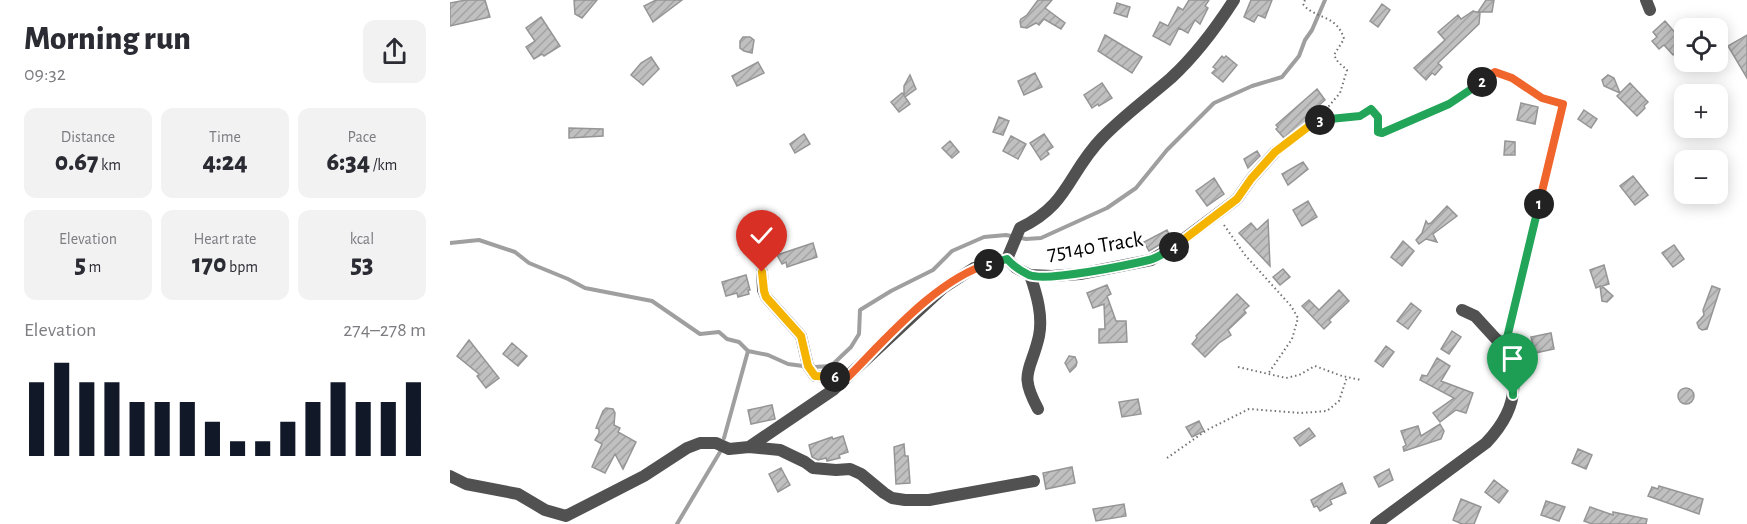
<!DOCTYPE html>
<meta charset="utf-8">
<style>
:root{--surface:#fff;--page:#f2f2f3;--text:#2b2b33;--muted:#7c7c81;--accent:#111827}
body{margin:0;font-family:"Alegreya Sans",sans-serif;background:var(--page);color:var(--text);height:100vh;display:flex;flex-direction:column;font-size:22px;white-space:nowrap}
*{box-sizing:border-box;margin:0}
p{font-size:20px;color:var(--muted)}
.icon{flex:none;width:33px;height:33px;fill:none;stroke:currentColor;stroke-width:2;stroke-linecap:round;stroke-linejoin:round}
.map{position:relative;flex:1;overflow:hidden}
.panel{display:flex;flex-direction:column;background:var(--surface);width:450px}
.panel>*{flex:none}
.fabs{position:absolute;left:1224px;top:18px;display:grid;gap:12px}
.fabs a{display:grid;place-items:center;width:54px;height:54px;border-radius:12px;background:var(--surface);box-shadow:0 3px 15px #0003;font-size:30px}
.pin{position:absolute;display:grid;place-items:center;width:51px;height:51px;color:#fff;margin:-62px -26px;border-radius:50% 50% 50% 0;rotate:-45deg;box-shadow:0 0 6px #0007}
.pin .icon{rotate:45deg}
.km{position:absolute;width:30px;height:30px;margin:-15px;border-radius:50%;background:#222;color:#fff;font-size:16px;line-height:30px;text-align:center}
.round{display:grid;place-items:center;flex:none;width:63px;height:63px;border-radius:12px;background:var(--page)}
.headline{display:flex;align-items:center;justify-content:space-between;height:102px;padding:0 24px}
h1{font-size:33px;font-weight:800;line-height:45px}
.metrics{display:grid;grid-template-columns:repeat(3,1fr);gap:9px;height:102px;padding:6px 24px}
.metrics div{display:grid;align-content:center;border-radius:12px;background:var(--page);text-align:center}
.metrics b{font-size:26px;font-weight:800}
.metrics small{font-size:16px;font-weight:400}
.metrics p{font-size:16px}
.chart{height:168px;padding:12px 24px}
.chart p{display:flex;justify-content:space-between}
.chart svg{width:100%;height:108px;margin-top:6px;stroke:var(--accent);stroke-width:6}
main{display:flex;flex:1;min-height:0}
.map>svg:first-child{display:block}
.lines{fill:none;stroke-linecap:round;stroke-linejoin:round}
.stream{stroke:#9f9f9f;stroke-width:4}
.building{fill:url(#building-hatch);stroke:#959595;stroke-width:1.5}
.path{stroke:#737373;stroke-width:2;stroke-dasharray:1.5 3;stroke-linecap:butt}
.street{stroke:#515151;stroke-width:12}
.split-1-casing{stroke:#fff;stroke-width:12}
.split-2-casing{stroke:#fff;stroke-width:12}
.split-3-casing{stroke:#fff;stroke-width:12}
.split-4-casing{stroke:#fff;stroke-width:12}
.split-5-casing{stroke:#fff;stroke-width:12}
.split-6-casing{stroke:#fff;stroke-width:12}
.split-7-casing{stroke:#fff;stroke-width:12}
.split-1{stroke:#22a559;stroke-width:8}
.split-2{stroke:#f0652b;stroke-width:8}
.split-3{stroke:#22a559;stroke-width:8}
.split-4{stroke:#f5b400;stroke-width:8}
.split-5{stroke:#22a559;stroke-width:8}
.split-6{stroke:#f0652b;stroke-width:8}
.split-7{stroke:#f5b400;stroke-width:8}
.labels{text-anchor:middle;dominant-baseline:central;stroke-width:4.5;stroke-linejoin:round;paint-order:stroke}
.street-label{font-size:22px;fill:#000;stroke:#fff}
</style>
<main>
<section class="panel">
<div class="headline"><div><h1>Morning run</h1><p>09:32</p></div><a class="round"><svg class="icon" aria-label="share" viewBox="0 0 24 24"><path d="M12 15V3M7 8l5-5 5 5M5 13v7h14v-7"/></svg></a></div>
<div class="metrics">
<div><p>Distance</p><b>0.67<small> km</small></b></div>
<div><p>Time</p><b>4:24</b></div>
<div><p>Pace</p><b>6:34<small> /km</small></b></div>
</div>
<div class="metrics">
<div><p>Elevation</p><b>5<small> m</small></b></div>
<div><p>Heart rate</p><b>170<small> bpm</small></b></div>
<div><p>kcal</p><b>53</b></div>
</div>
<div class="chart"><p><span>Elevation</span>274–278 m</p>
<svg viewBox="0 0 160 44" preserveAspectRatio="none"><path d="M5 44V14M15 44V6M25 44V14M35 44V14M45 44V22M55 44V22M65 44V22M75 44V30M85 44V38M95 44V38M105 44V30M115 44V22M125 44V14M135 44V22M145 44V22M155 44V14"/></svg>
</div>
</section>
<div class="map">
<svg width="1297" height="524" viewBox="0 0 1297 524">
<defs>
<pattern id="building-hatch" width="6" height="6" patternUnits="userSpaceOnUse" patternTransform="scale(1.5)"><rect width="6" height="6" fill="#c0c0c0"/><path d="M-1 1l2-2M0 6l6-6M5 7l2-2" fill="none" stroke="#a3a3a3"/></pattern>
</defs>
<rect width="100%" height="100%" fill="#fff"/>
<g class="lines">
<path class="stream" d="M 0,243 L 29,240 L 65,252 L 79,263 L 118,279 L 135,288 L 202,301 L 250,334 L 269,332 L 277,339 L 289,342 L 298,351 L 318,355 L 338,364 L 353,366
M 364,367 L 381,366 L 401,347 L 409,334 L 410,310 L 441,291 L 483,270 L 502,251 L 534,237 L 556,235 L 576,239 L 591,238 L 657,208 L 686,188 L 717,150 L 764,103 L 802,86 L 832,77 L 849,56 L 855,40 L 862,30 L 875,0
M 274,438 L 298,351
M 227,524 L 270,452"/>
</g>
<path class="building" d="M 16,0 L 35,0 L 40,17 L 0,26 L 0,3 Z
M 124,0 L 147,0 L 132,18 L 125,14 Z
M 206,0 L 232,0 L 203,22 L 194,6 Z
M 588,0 L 602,0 L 595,8 L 615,23 L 611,29 L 594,19 L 589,25 L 586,23 L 577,28 L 571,27 L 570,21 L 571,19 L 577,15 Z
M 739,0 L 759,0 L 755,6 L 758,8 L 750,24 L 745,20 L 738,33 L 729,28 L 720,45 L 703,36 L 710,22 L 718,26 L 728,7 L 733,10 Z
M 801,0 L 822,0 L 815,18 L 808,15 L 804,22 L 794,17 Z
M 1036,0 L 1044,0 L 1042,12 L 1028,12 Z
M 667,3 L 680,7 L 677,17 L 664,13 Z
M 932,4 L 940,10 L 928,27 L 920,21 Z
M 1023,11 L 1030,13 L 1029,24 L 988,63 L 992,67 L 985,75 L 982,73 L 976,80 L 964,68 L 995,40 L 988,32 L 1008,15 L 1011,19 Z
M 91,17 L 110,46 L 94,56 L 92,54 L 84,59 L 76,47 L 85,41 L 76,28 Z
M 1215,21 L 1234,43 L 1223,55 L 1214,45 L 1209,49 L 1202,41 L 1207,37 L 1203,32 Z
M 655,35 L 692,57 L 682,73 L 648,51 Z
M 1297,35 L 1297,78 L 1278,46 Z
M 293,37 L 300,37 L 304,40 L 302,53 L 294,51 L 290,48 L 290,41 Z
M 772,56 L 774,58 L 776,56 L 787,65 L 773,82 L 762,73 L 766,69 L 763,67 Z
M 201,57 L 209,69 L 193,85 L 181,75 L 191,63 Z
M 308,62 L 314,73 L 287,86 L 282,76 Z
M 585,73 L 592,87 L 574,95 L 568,81 Z
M 460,75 L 466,89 L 455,97 L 460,104 L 449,112 L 441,102 L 452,93 L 454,95 L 454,86 Z
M 1158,75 L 1164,78 L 1170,93 L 1180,83 L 1198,102 L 1194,106 L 1195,108 L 1187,116 L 1167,96 L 1170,93 L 1154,86 L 1152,80 Z
M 652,83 L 662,98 L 649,106 L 648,104 L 642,108 L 634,95 Z
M 867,89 L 875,100 L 855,118 L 857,120 L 853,125 L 834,138 L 826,129 L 828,127 L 826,125 Z
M 1071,103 L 1088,107 L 1085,124 L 1067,120 Z
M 1134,110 L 1147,119 L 1141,128 L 1128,119 Z
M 549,117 L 559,121 L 553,135 L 543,132 Z
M 119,128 L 153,129 L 153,136 L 119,138 Z
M 354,134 L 360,144 L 345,153 L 340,144 Z
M 594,134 L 603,147 L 597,151 L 599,154 L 591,160 L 580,143 Z
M 561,136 L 576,144 L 568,159 L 553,151 Z
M 500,141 L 509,152 L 502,158 L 492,148 Z
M 1055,141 L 1065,142 L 1065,155 L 1054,155 Z
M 807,151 L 810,156 L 798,168 L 794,159 Z
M 853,162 L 858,169 L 838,185 L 832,174 Z
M 1183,176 L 1198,195 L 1185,205 L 1170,186 Z
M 764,178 L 774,194 L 757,206 L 746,191 Z
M 858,201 L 867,217 L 852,226 L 843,210 Z
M 997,206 L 1007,216 L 983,234 L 987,242 L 976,239 L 969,244 L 966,240 L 972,233 L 976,221 L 978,224 L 981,223 Z
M 818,220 L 820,266 L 789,233 L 801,223 L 807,230 Z
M 717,230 L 721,238 L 699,251 L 694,242 Z
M 953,241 L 964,251 L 952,266 L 941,257 Z
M 363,243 L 367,257 L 337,267 L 336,262 L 332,264 L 327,255 Z
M 1224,245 L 1234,259 L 1223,267 L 1212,253 Z
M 1154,265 L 1159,284 L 1152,286 L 1163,296 L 1157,302 L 1152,301 L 1150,286 L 1146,288 L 1140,270 Z
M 833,269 L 840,277 L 830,285 L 823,277 Z
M 296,275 L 300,290 L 298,290 L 299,294 L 288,297 L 287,293 L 276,296 L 272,282 Z
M 657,285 L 661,294 L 657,296 L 666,321 L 676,321 L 677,342 L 649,343 L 649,329 L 655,329 L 654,304 L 643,308 L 637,293 Z
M 1262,286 L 1270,289 L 1257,329 L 1252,330 L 1249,328 L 1247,323 L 1254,315 L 1253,310 Z
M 889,290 L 899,301 L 879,320 L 881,322 L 874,329 L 852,306 L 859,300 L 869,310 Z
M 787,294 L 799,306 L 794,310 L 796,313 L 778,330 L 781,335 L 769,343 L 755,357 L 742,344 L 747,338 L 746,336 Z
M 961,303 L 971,311 L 958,329 L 947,321 Z
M 1002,331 L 1011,337 L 999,354 L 991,349 Z
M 1101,333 L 1104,349 L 1085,353 L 1081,337 Z
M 19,340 L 49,378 L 36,388 L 27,376 L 29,374 L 7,356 Z
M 62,343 L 77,356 L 68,366 L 53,354 Z
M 936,346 L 944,352 L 933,367 L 925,361 Z
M 619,356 L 625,357 L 627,362 L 626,366 L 620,372 L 615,363 Z
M 987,358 L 1000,366 L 991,381 L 1023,393 L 1016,413 L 1006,410 L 990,422 L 983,413 L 1004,398 L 970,380 L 972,375 L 977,376 Z
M1228 396a8 8 0 1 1 16 0a8 8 0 1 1-16 0Z
M 688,399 L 691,414 L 672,417 L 669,402 Z
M 322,405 L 325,419 L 301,424 L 298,410 Z
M 156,408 L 163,409 L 165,413 L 164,425 L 170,428 L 168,432 L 186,442 L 173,469 L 165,454 L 155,473 L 142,467 L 152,444 L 145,440 L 149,433 L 149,429 L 146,428 L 153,411 Z
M 749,421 L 754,431 L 742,437 L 736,427 Z
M 990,424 L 994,431 L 991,439 L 954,451 L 953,447 L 956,445 L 951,431 L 968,426 L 971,436 Z
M 859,428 L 865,436 L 850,446 L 844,438 Z
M 393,436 L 398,452 L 389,455 L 390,458 L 377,461 L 376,458 L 368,460 L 362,457 L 359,445 L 382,437 L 383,439 Z
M 454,444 L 455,456 L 458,456 L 460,483 L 446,484 L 444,447 Z
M 1128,449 L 1142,455 L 1136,469 L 1122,463 Z
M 622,467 L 625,483 L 596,489 L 593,473 Z
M 331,468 L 340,485 L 328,492 L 319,474 Z
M 939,469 L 943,480 L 929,487 L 924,477 Z
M 1044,480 L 1058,491 L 1049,503 L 1035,492 Z
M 892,483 L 896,493 L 880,500 L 882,504 L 870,511 L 867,506 L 864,507 L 861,500 Z
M 1209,486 L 1253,499 L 1249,514 L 1198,496 L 1202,487 L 1208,489 Z
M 1011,499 L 1031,507 L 1024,524 L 1012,524 L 1003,520 Z
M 1096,501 L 1115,507 L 1109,521 L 1091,515 Z
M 674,504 L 676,516 L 646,521 L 643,509 Z
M 1140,507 L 1163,515 L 1163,512 L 1197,519 L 1196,524 L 1142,524 L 1134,521 Z"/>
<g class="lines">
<path class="path" d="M 855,0 L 853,4 C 864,19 887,14 894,39 L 884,55 L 888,62 L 897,70 L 890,93 L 867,120
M 835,145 L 867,120 L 910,116 L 921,109 L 928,117 L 928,132 L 932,133 L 999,104 L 1045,72 L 1062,78 L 1092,97 L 1113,104 L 1058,330
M 774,225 L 795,255 L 841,306 L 848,318 L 842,339 L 818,374
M 788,367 L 836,378 L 849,375 L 865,366 L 892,376 L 911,380
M 717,458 L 757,430 L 799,409 L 851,413 L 877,411 L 889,401 L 897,377"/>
<path class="street" d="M 1196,0 L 1200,10
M 557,259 L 570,228 C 619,205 618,173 652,138 C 673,116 698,98 721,78 C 746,55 766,28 784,0
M 557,259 L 566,268 L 580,275 L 602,276 L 630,274 L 701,260 L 723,247 L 787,199 L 801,179 L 825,152
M 312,272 L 313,290 L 316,297 L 351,336 L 358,366 L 365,376 L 398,377
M 580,275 C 587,295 593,316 589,336 C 581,372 568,372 588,409
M 299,447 L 330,450 L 355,462 L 363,468 L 386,470 L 400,469 L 411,474 L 434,493 L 442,498 L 455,500 L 479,500 L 584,481
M 0,476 L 16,484 L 68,494 L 95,510 L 116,516 L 194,476 L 237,448 L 250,443 L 266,443 L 279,449 L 299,447 L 383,390 L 493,288 L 524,268 L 557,259
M 926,524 L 1036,443 C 1054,424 1068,401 1062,374 C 1060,363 1057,353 1056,342 L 1047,340 L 1025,316 L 1012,310"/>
</g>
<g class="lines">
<g class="split-1-casing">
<path id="split-1" d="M 1063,395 C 1063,376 1057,360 1056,342 L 1089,204"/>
</g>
<g class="split-2-casing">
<path id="split-2" d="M 1032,82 L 1045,72 L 1062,78 L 1092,98 L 1113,104 L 1089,204"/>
</g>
<g class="split-3-casing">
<path id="split-3" d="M 870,120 L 910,116 L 921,109 L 928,117 L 928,132 L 932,133 L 999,104 L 1032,82"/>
</g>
<g class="split-4-casing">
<path id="split-4" d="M 724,247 L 787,199 L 801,179 L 825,152 L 867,120 L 870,120"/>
</g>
<g class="split-5-casing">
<path id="split-5" d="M 539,264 L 557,259 C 563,266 571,271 579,275 C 597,282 678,265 699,260 C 708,258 716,252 724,247"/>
</g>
<g class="split-6-casing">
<path id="split-6" d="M 385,377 L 398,377 C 435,340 488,278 539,264"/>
</g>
<g class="split-7-casing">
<path id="split-7" d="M 312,272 L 314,291 L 316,297 L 351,336 L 358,366 L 365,376 L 385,377"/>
</g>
<use href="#split-1" class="split-1"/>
<use href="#split-2" class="split-2"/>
<use href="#split-3" class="split-3"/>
<use href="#split-4" class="split-4"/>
<use href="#split-5" class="split-5"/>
<use href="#split-6" class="split-6"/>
<use href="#split-7" class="split-7"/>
</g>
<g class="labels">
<g class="street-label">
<text transform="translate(645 246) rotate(-9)">75140 Track</text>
</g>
</g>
</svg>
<div class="fabs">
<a><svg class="icon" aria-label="locate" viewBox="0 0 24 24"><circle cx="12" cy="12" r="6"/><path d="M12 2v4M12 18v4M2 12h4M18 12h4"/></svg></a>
<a>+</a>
<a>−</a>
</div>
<div class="pin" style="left:1063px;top:395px;background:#1e9e55"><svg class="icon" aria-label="arrive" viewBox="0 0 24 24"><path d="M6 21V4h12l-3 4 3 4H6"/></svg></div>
<div class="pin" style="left:312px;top:272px;background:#d93025"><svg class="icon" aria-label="check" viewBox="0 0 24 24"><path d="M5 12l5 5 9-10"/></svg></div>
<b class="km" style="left:1089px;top:204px">1</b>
<b class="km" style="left:1032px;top:82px">2</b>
<b class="km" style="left:870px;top:120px">3</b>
<b class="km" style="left:724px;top:247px">4</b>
<b class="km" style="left:539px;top:264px">5</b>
<b class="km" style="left:385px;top:377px">6</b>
</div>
</main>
